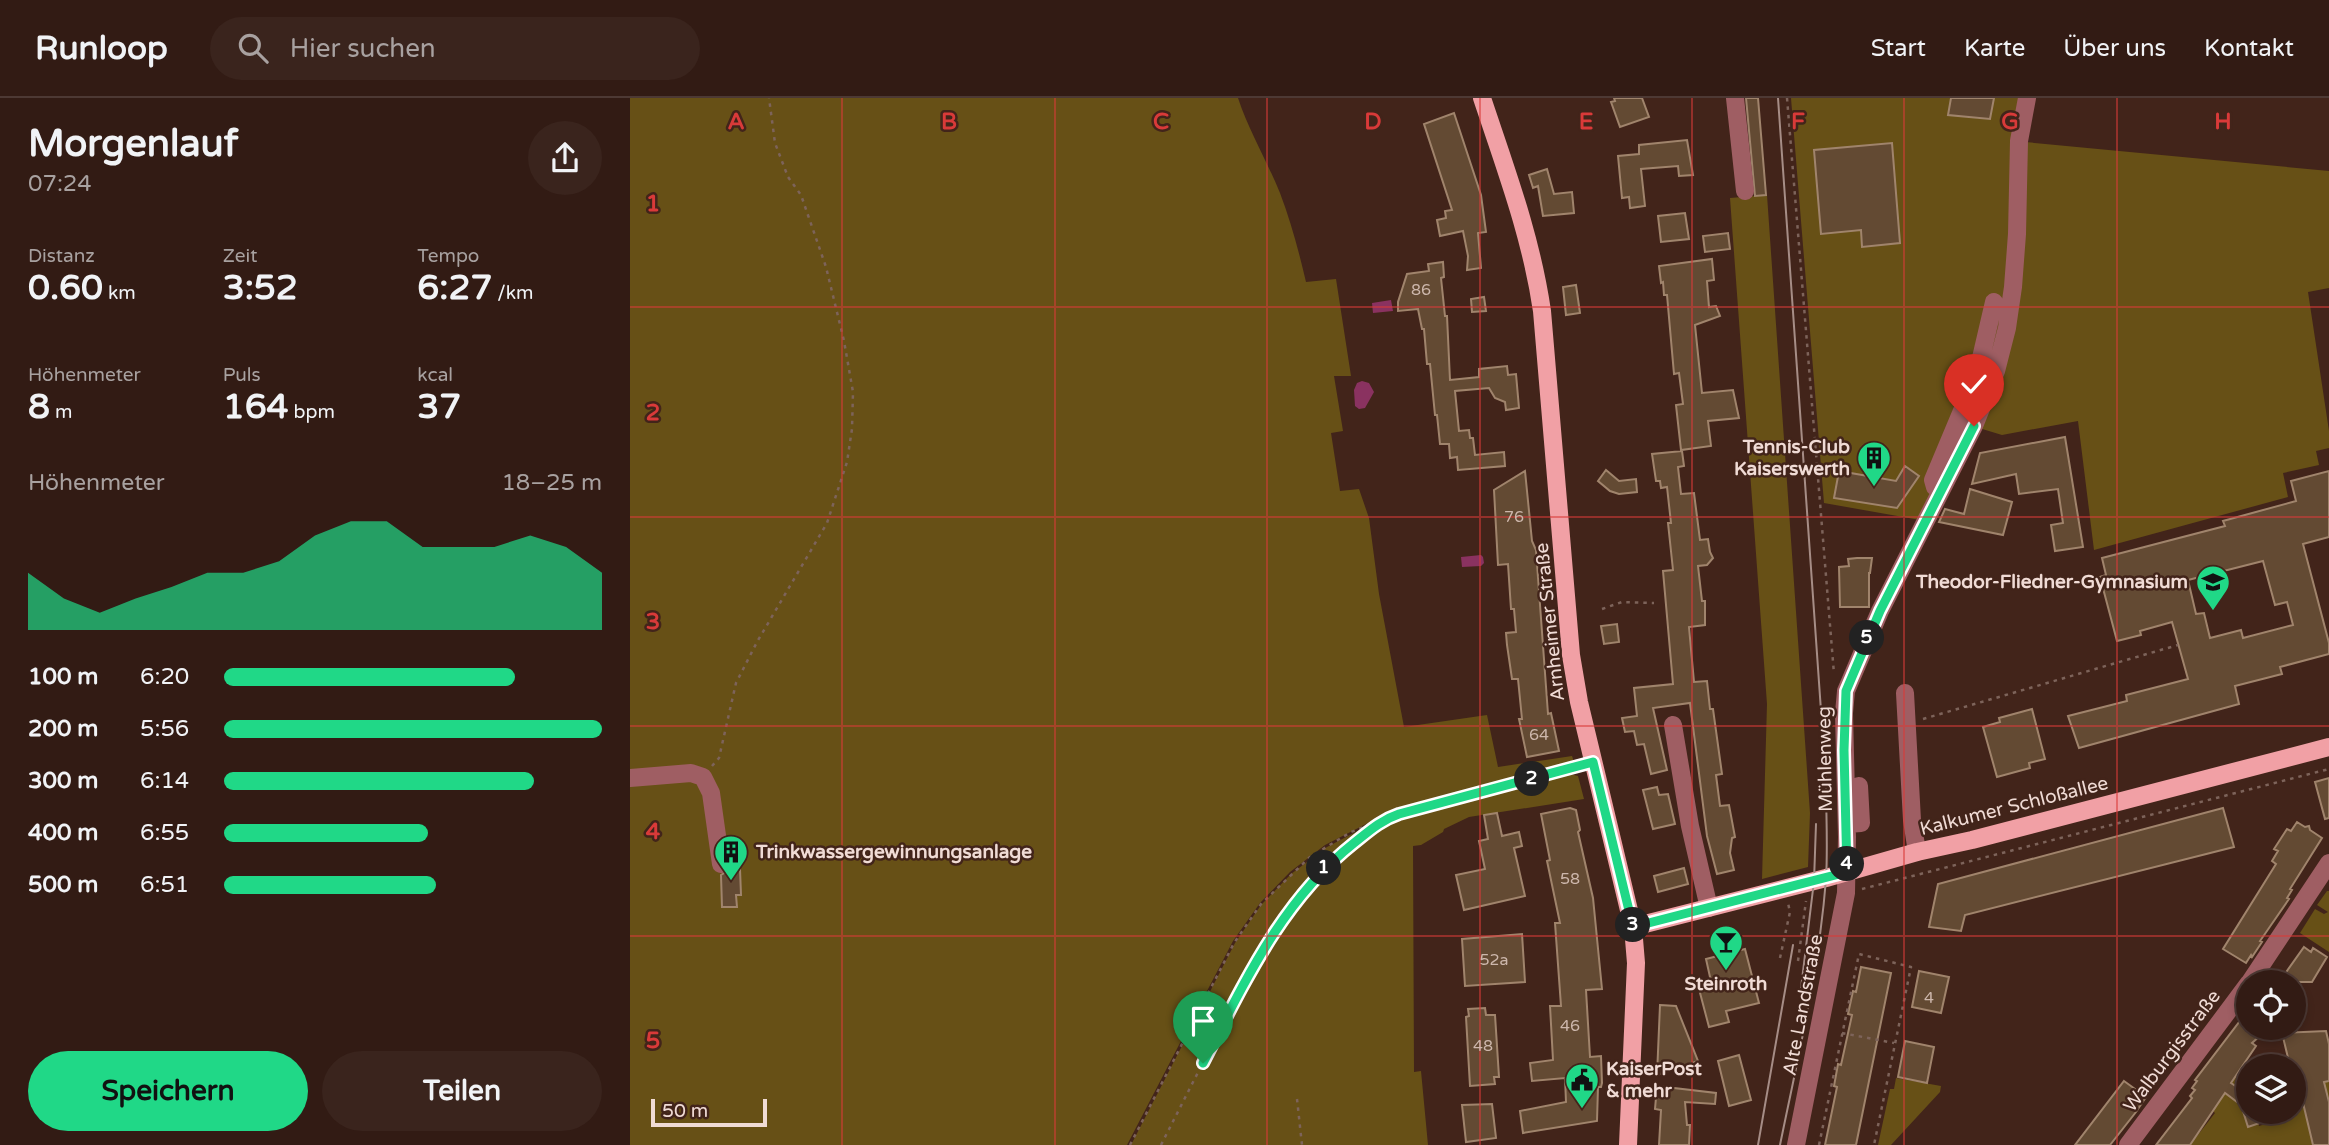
<!DOCTYPE html>
<html lang="de">
<meta charset="utf-8">
<style>
:root{--surface:#321b14;--page:#3a241d;--text:#f1f3f6;--muted:#a8a1a0;--line:#4d3934;--accent:#20d887}
body{margin:0;font-family:"Varela Round",sans-serif;background:var(--page);color:var(--text);height:100vh;display:flex;flex-direction:column;font-size:26px;white-space:nowrap}
*{box-sizing:border-box;margin:0}
p{font-size:23px;color:var(--muted)}
.icon{flex:none;width:38px;height:38px;fill:none;stroke:currentColor;stroke-width:2;stroke-linecap:round;stroke-linejoin:round}
.map{position:relative;flex:1;overflow:hidden}
.details{display:flex;flex-direction:column;background:var(--surface);width:630px}
.details>*{flex:none}
.fabs{position:absolute;left:1606px;top:872px;display:grid;gap:14px}
.fabs a{display:grid;place-items:center;width:70px;height:70px;border-radius:50%;background:var(--surface);box-shadow:0 4px 10px #0003,0 0 0 2px var(--line);font-size:35px}
.scale{position:absolute;left:21px;bottom:18px;width:116px;box-sizing:border-box;padding-left:7px;border:4px solid #f0dbd5;border-top:0;font-size:19px;line-height:24px;white-space:nowrap;color:#f0dbd5;-webkit-text-stroke:5px #42241a;paint-order:stroke}
.pin{position:absolute;display:grid;place-items:center;width:60px;height:60px;color:#fff;margin:-72px -30px;border-radius:50% 50% 50% 0;rotate:-45deg;box-shadow:0 0 7px #0007}
.pin .icon{rotate:45deg}
.km{position:absolute;width:35px;height:35px;margin:-18px;border-radius:50%;background:#222;color:#fff;font-size:19px;line-height:35px;text-align:center}
.round{display:grid;place-items:center;flex:none;width:74px;height:74px;border-radius:37px;background:var(--page)}
.headline{display:flex;align-items:center;justify-content:space-between;height:119px;padding:0 28px}
h1{font-size:38px;font-weight:700;line-height:52px}
.stats{display:grid;grid-template-columns:repeat(3,1fr);gap:10px;height:119px;padding:7px 28px}
.stats div{display:grid;align-content:center}
.stats b{font-size:35px;font-weight:700}
.stats small{font-size:19px;font-weight:400}
.stats p{font-size:19px}
.chart{height:196px;padding:14px 28px}
.chart p{display:flex;justify-content:space-between}
.chart svg{width:100%;height:126px;margin-top:7px;fill:var(--accent);opacity:.7}
.cta{display:flex;gap:14px;margin-top:auto;padding:14px 28px}
.cta a{flex:1;height:80px;border-radius:42px;background:var(--accent);color:#111;font-size:28px;font-weight:700;line-height:80px;text-align:center}
.cta a+a{background:var(--page);color:var(--text)}
ul{padding:0 28px;list-style:none;font-size:23px}
li{display:grid;grid-template-columns:112px 84px 1fr;align-items:center;height:52px}
li i{height:18px;border-radius:9px;background:var(--accent)}
header{display:flex;align-items:center;gap:42px;box-sizing:border-box;height:98px;padding:0 35px;background:var(--surface);border-bottom:2px solid var(--line)}
header strong{font-size:33px}
nav{display:flex;gap:38px;margin-inline-start:auto;font-size:24px}
.search{width:490px;height:63px;background:var(--page);display:flex;align-items:center;gap:18px;box-sizing:border-box;padding:0 24px;border-radius:38px;color:var(--muted);font-size:26px}
main{display:flex;flex:1;min-height:0}
.map>svg:first-child{display:block}
.green{fill:#675016}
.water{fill:#8a3260}
.building{fill:#634a33;stroke:#a0846c;stroke-width:2;fill-rule:evenodd}
.lines{fill:none;stroke-linecap:round;stroke-linejoin:round}
.path{stroke:#7d635a;stroke-width:2.5;stroke-dasharray:3.5 5;stroke-linecap:butt}
.minor{stroke:#9f5e63;stroke-width:18}
.major{stroke:#f1a0a5;stroke-width:18}
.tram{stroke:#a68d86;stroke-width:2}
.route-casing{stroke:#fff;stroke-width:14}
.route{stroke:#20d887;stroke-width:9}
.grid{fill:none;stroke:#d93a39;stroke-width:2;stroke-opacity:0.55}
.labels{text-anchor:middle;dominant-baseline:central;stroke-width:5;stroke-linejoin:round;paint-order:stroke}
.number-label{font-size:16px;fill:#cdb7ac}
.poi-label{font-size:19px;font-weight:bold;fill:#f0dbd5;stroke:#42241a;text-anchor:end}
.street-label{font-size:19px;fill:#f0dbd5;stroke:#42241a}
.grid-label{font-size:23px;text-anchor:middle;font-weight:bold;fill:#d93a39;stroke:#42241a;stroke-width:5;stroke-linejoin:round;paint-order:stroke}
</style>
<header>
<strong>Runloop</strong>
<div class="search"><svg class="icon" aria-label="search" viewBox="0 0 24 24"><circle cx="10" cy="10" r="6"/><path d="M15 15l6 6"/></svg>Hier suchen</div>
<nav><a>Start</a><a>Karte</a><a>Über uns</a><a>Kontakt</a></nav>
</header>
<main>
<section class="details">
<div class="headline"><div><h1>Morgenlauf</h1><p>07:24</p></div><a class="round"><svg class="icon" aria-label="share" viewBox="0 0 24 24"><path d="M12 15V3M7 8l5-5 5 5M5 13v7h14v-7"/></svg></a></div>
<div class="stats">
<div><p>Distanz</p><b>0.60<small> km</small></b></div>
<div><p>Zeit</p><b>3:52</b></div>
<div><p>Tempo</p><b>6:27<small> /km</small></b></div>
</div>
<div class="stats">
<div><p>Höhenmeter</p><b>8<small> m</small></b></div>
<div><p>Puls</p><b>164<small> bpm</small></b></div>
<div><p>kcal</p><b>37</b></div>
</div>
<div class="chart"><p><span>Höhenmeter</span>18–25 m</p>
<svg viewBox="0 0 160 44" preserveAspectRatio="none"><path d="M0 44V24L10 33L20 38L30 33L40 29L50 24L60 24L70 20L80 11L90 6L100 6L110 15L120 15L130 15L140 11L150 15L160 24V44z"/></svg>
</div>
<ul>
<li><b>100 m</b>6:20<i style="width:77%"></i></li>
<li><b>200 m</b>5:56<i style="width:100%"></i></li>
<li><b>300 m</b>6:14<i style="width:82%"></i></li>
<li><b>400 m</b>6:55<i style="width:54%"></i></li>
<li><b>500 m</b>6:51<i style="width:56%"></i></li>
</ul>
<div class="cta"><a>Speichern</a><a>Teilen</a></div>
</section>
<div class="map">
<svg width="1699" height="1047" viewBox="0 0 1699 1047">
<rect width="100%" height="100%" fill="#42241a"/>
<path class="green" d="M 0,0 L 608,0 C 619,33 637,63 650,95 C 661,124 669,154 676,184 L 706,181 L 721,278 L 704,278 L 713,333 L 701,335 L 710,393 L 729,391 L 739,420 L 749,496 L 774,629 L 857,617 L 868,669 L 942,658 L 945,667 L 738,725 L 695,747 L 660,774 L 630,805 L 603,843 L 497,1047 L 0,1047 Z
M 1161,0 L 1391,0 L 1378,192 L 1354,295 L 1290,422 L 1194,405 Z
M 1395,44 L 1699,73 L 1699,190 L 1678,194 L 1699,333 L 1699,350 L 1686,353 L 1689,367 L 1653,375 L 1658,399 L 1464,452 L 1448,323 L 1372,337 L 1349,330 L 1362,303 Z
M 1137,97 L 1180,715 L 1178,769 L 1132,781 L 1137,606 L 1100,100 Z
M 933,674 L 948,678 L 954,701 L 839,719 L 814,731 L 813,734 L 791,747 L 783,748 L 784,974 L 791,973 L 798,1047 L 501,1047 L 605,845 L 631,807 L 661,776 L 697,749 L 739,727 Z
M 1697,793 L 1699,793 L 1699,854 L 1670,835 L 1685,811 L 1694,816 L 1698,814 L 1687,807 Z
M 1699,958 L 1699,1047 L 1560,1047 L 1585,1015 L 1578,1008 L 1608,969 L 1619,979 L 1619,1013 L 1624,1013 L 1629,1028 L 1646,1023 L 1643,1013 L 1664,1013 L 1664,981 Z
M 1266,980 L 1311,988 L 1310,994 L 1261,1047 L 1248,1047 L 1260,991 L 1264,991 Z"/>
<path class="water" d="M 761,202 L 763,213 L 743,215 L 742,205 Z
M 732,283 L 739,285 L 744,294 L 735,310 L 729,311 L 725,308 L 724,292 L 727,285 Z
M 851,457 L 853,459 L 854,465 L 851,468 L 832,469 L 831,459 Z"/>
<path class="building" d="M 984,0 L 1012,0 L 1019,19 L 990,29 L 981,4 L 985,3 Z
M 1116,0 L 1128,0 L 1136,97 L 1125,98 Z
M 1321,0 L 1364,0 L 1360,21 L 1318,17 Z
M 824,15 L 851,97 L 856,134 L 848,135 L 851,170 L 837,172 L 838,158 L 833,133 L 810,138 L 807,122 L 816,120 L 815,113 L 822,112 L 794,26 Z
M 1057,42 L 1063,77 L 1049,78 L 1048,68 L 1011,71 L 1015,108 L 1000,110 L 999,99 L 992,100 L 988,58 L 1009,56 L 1009,47 Z
M 1262,45 L 1270,145 L 1232,149 L 1231,132 L 1191,136 L 1184,52 Z
M 917,71 L 924,96 L 942,94 L 944,115 L 913,118 L 908,88 L 903,90 L 899,77 Z
M 1055,115 L 1059,141 L 1031,144 L 1028,118 Z
M 1098,135 L 1100,151 L 1075,154 L 1073,138 Z
M 1082,161 L 1084,182 L 1077,183 L 1079,209 L 1086,208 L 1090,218 L 1065,227 L 1072,295 L 1103,292 L 1109,320 L 1078,323 L 1081,348 L 1051,352 L 1046,307 L 1053,306 L 1049,275 L 1044,276 L 1037,197 L 1034,197 L 1033,184 L 1031,185 L 1029,168 Z
M 813,164 L 814,179 L 811,180 L 815,218 L 817,218 L 820,282 L 849,279 L 849,271 L 877,268 L 878,277 L 886,276 L 889,310 L 876,312 L 875,304 L 865,300 L 859,290 L 825,293 L 829,333 L 839,332 L 840,340 L 843,340 L 845,357 L 874,354 L 875,368 L 828,372 L 827,359 L 820,360 L 819,346 L 810,346 L 807,317 L 805,317 L 800,266 L 797,266 L 794,231 L 792,231 L 788,211 L 768,213 L 768,204 L 777,176 L 799,173 L 798,166 Z
M 946,187 L 950,215 L 936,217 L 933,189 Z
M 854,199 L 856,213 L 842,214 L 841,201 Z
M 1435,339 L 1453,449 L 1425,453 L 1421,427 L 1433,425 L 1428,391 L 1389,396 L 1386,376 L 1342,386 L 1350,355 Z
M 1052,353 L 1054,368 L 1048,369 L 1051,396 L 1064,395 L 1070,442 L 1078,441 L 1080,454 L 1083,460 L 1077,467 L 1068,468 L 1072,503 L 1075,503 L 1075,527 L 1059,529 L 1064,584 L 1077,583 L 1080,611 L 1083,611 L 1092,676 L 1086,677 L 1090,708 L 1099,707 L 1105,739 L 1102,740 L 1100,755 L 1104,772 L 1087,776 L 1077,738 L 1060,605 L 1023,610 L 1037,672 L 1021,676 L 1014,646 L 1007,647 L 1004,633 L 995,634 L 992,620 L 1007,618 L 1004,590 L 1043,586 L 1033,473 L 1043,472 L 1038,425 L 1041,425 L 1037,389 L 1031,390 L 1030,383 L 1026,383 L 1022,356 Z
M 1275,368 L 1289,378 L 1267,410 L 1204,400 L 1209,373 L 1266,383 Z
M 976,372 L 989,383 L 1006,381 L 1007,394 L 989,396 L 980,393 L 968,383 Z
M 895,373 L 902,443 L 906,452 L 918,616 L 921,615 L 929,653 L 897,659 L 889,621 L 892,621 L 888,581 L 882,581 L 877,547 L 876,535 L 886,534 L 884,511 L 881,511 L 878,466 L 868,467 L 864,392 Z
M 1699,373 L 1699,439 L 1673,446 L 1699,545 L 1699,556 L 1650,569 L 1652,576 L 1605,588 L 1609,606 L 1449,650 L 1438,618 L 1497,603 L 1496,597 L 1558,581 L 1542,524 L 1510,533 L 1511,537 L 1487,543 L 1470,479 L 1476,477 L 1472,460 L 1595,428 L 1593,423 L 1666,403 L 1661,383 ZM 1633,463 L 1645,507 L 1657,504 L 1663,527 L 1613,540 L 1611,532 L 1580,540 L 1574,515 L 1566,516 L 1558,482 Z
M 1340,391 L 1382,404 L 1373,437 L 1309,424 L 1315,411 L 1334,416 Z
M 1227,460 L 1242,460 L 1240,475 L 1239,475 L 1239,509 L 1210,509 L 1209,469 L 1219,468 L 1218,461 Z
M 987,526 L 989,544 L 974,546 L 971,528 Z
M 1402,611 L 1415,661 L 1399,665 L 1400,670 L 1367,679 L 1353,629 L 1370,624 L 1369,620 Z
M 1699,680 L 1699,720 L 1695,721 L 1685,684 Z
M 1027,689 L 1029,697 L 1038,696 L 1045,726 L 1023,731 L 1013,692 Z
M 940,710 L 946,712 L 950,732 L 948,734 L 963,800 L 972,891 L 956,892 L 960,959 L 971,958 L 972,985 L 971,989 L 968,989 L 967,1023 L 893,1035 L 890,1013 L 936,1004 L 935,980 L 902,983 L 900,965 L 923,962 L 920,908 L 931,908 L 925,825 L 930,825 L 917,763 L 920,762 L 911,716 Z
M 1593,710 L 1604,749 L 1335,817 L 1331,833 L 1299,829 L 1308,786 Z
M 867,715 L 872,738 L 889,734 L 892,748 L 884,750 L 895,798 L 834,812 L 826,777 L 855,771 L 849,743 L 858,741 L 854,717 Z
M 1667,724 L 1675,729 L 1679,728 L 1680,732 L 1692,740 L 1660,791 L 1662,792 L 1657,800 L 1659,801 L 1630,843 L 1632,844 L 1622,859 L 1621,857 L 1616,865 L 1593,851 L 1646,766 L 1642,763 L 1648,753 L 1644,751 L 1657,731 L 1661,733 Z
M 1054,770 L 1058,786 L 1028,794 L 1024,778 Z
M 101,771 L 110,771 L 111,797 L 106,797 L 107,809 L 92,809 L 91,777 Z
M 892,836 L 895,884 L 835,888 L 832,841 Z
M 1674,849 L 1681,854 L 1683,850 L 1697,859 L 1682,884 L 1649,884 Z
M 1115,851 L 1129,905 L 1096,913 L 1099,924 L 1079,929 L 1069,891 L 1082,888 L 1076,861 Z
M 1231,869 L 1261,875 L 1226,1047 L 1195,1047 L 1207,989 L 1204,988 L 1208,966 L 1211,967 L 1222,917 L 1218,916 L 1223,893 L 1226,894 Z
M 1289,873 L 1319,879 L 1311,915 L 1282,909 Z
M 1030,907 L 1046,908 L 1068,963 L 1027,977 Z
M 855,910 L 856,917 L 865,917 L 869,979 L 864,979 L 865,986 L 840,988 L 836,919 L 839,918 L 838,911 Z
M 1619,911 L 1619,929 L 1640,929 L 1622,945 L 1626,948 L 1601,985 L 1619,997 L 1619,1013 L 1595,995 L 1560,1047 L 1526,1047 L 1562,1000 L 1560,998 L 1565,992 L 1562,990 L 1567,983 L 1565,982 Z
M 1696,933 L 1699,946 L 1699,983 L 1694,984 L 1699,1004 L 1699,1047 L 1683,1047 L 1669,988 L 1664,989 L 1664,968 L 1660,968 L 1652,935 Z
M 1275,943 L 1304,949 L 1297,985 L 1268,979 Z
M 1109,957 L 1121,1002 L 1099,1008 L 1088,963 Z
M 1494,983 L 1516,999 L 1506,1014 L 1480,1047 L 1445,1047 Z
M 1027,988 L 1086,995 L 1085,1006 L 1055,1004 L 1057,1027 L 1060,1027 L 1059,1047 L 1029,1047 L 1031,1012 L 1025,1011 Z
M 862,1006 L 866,1040 L 836,1044 L 832,1007 Z
M 1613,1013 L 1658,1013 L 1659,1015 L 1618,1029 Z"/>
<g class="lines">
<path class="path" d="M 1157,0 L 1204,576
M 972,511 L 992,504 L 1024,505
M 1293,621 L 1548,547
M 82,668 L 89,660 L 106,585 L 127,544 L 197,425 L 217,364 L 222,331 L 223,294 L 214,243 L 196,169 L 171,97 L 158,79 L 145,45 L 139,0
M 1232,791 L 1699,671
M 1150,860 L 1160,814 L 1158,805
M 1168,863 L 1176,803
M 1212,935 L 1264,945
M 667,1001 L 672,1047
M 500,1047 L 604,845 L 631,806 L 680,759 L 721,734 L 754,721 L 947,668
M 531,1047 L 614,884 L 649,827 L 700,765 L 750,723
M 1189,1047 L 1229,856 L 1281,869 L 1244,1047"/>
<path class="minor" d="M 1105,0 L 1115,93
M 1310,394 L 1305,389 L 1303,382 L 1347,277 L 1364,204
M 1275,595 L 1282,722 L 1287,754
M 1043,627 L 1060,728 L 1079,810
M 0,680 L 61,675 L 73,679 L 81,695 L 91,766
M 1217,726 L 1231,725 L 1229,688
M 1620,884 L 1699,765
M 1166,1047 L 1216,795 L 1217,739 L 1214,615 L 1216,593 L 1250,513 L 1344,328 L 1366,273 L 1377,230 L 1383,189 L 1387,136 L 1389,43 L 1397,0
M 1498,1047 L 1619,885"/>
<path class="major" d="M 852,0 C 876,72 901,138 912,213 L 941,557 L 949,604 L 1003,829 L 1006,865 L 998,1047
M 1003,829 L 1196,780 L 1287,754 L 1342,742 L 1699,649"/>
<path class="tram" d="M 1148,0 L 1196,684 C 1196,716 1198,749 1196,781 C 1189,871 1168,959 1150,1047
M 1171,890 L 1184,783 L 1186,726
M 1128,1047 L 1163,847"/>
</g>
<g class="lines">
<g class="route-casing">
<path id="route" d="M 573,965 C 614,885 652,802 724,745 C 739,733 751,722 769,716 L 963,664 L 1003,829 L 1217,774 L 1214,652 L 1216,593 L 1250,513 L 1344,328"/>
</g>
<use href="#route" class="route"/>
</g>
<path class="grid" d="M 212,0 L 212,1047M 425,0 L 425,1047M 637,0 L 637,1047M 850,0 L 850,1047M 1062,0 L 1062,1047M 1274,0 L 1274,1047M 1487,0 L 1487,1047M 0,209 L 1699,209M 0,419 L 1699,419M 0,628 L 1699,628M 0,838 L 1699,838"/>
<defs>
<g id="building-pin" transform="scale(1.75)"><path d="M0 17L-7.5 6A9.5 9.5 0 1 1 7.5 6Z" fill="#20d887" stroke="#42241a"/><path d="M-4-6H4V6H1V3H-1V6H-4ZM-2.5-4.3h1.7v1.8h-1.7ZM.8-4.3h1.7v1.8H.8ZM-2.5-1h1.7V.8h-1.7ZM.8-1h1.7V.8H.8Z" fill="#111"/></g>
<g id="school-pin" transform="scale(1.75)"><path d="M0 17L-7.5 6A9.5 9.5 0 1 1 7.5 6Z" fill="#20d887" stroke="#42241a"/><path d="M0-5L7-2L0 1L-7-2ZM-4 1L0 2.5L4 1V4Q0 6-4 4Z" fill="#111"/></g>
<g id="bar-pin" transform="scale(1.75)"><path d="M0 17L-7.5 6A9.5 9.5 0 1 1 7.5 6Z" fill="#20d887" stroke="#42241a"/><path d="M-6-5H6L.8 .8V4.5H3.5V6h-7V4.5H-.8V.8Z" fill="#111"/></g>
<g id="civic-pin" transform="scale(1.75)"><path d="M0 17L-7.5 6A9.5 9.5 0 1 1 7.5 6Z" fill="#20d887" stroke="#42241a"/><path d="M-.6-6.5H3V-4.5H.6V-3L4-1V1h2V6H-6V1h2V-1L-.6-3ZM-1.2 2.5V6h2.4V2.5Z" fill="#111"/></g>
</defs>
<g fill-rule="evenodd">
<use href="#building-pin" x="1244" y="360"/>
<use href="#school-pin" x="1583" y="484"/>
<use href="#building-pin" x="101" y="754"/>
<use href="#bar-pin" x="1096" y="844"/>
<use href="#civic-pin" x="952" y="982"/>
</g>
<g class="labels">
<g class="number-label">
<text x="791" y="192">86</text>
<text x="884" y="419">76</text>
<text x="909" y="637">64</text>
<text x="940" y="781">58</text>
<text x="864" y="862">52a</text>
<text x="1299" y="900">4</text>
<text x="940" y="928">46</text>
<text x="853" y="948">48</text>
</g>
<g class="poi-label">
<text x="1220" y="349">Tennis-Club<tspan x="1220" dy="22">Kaiserswerth</tspan></text>
<text x="1558" y="484">Theodor-Fliedner-Gymnasium</text>
<text x="126" y="754" text-anchor="start">Trinkwassergewinnungsanlage</text>
<text x="1096" y="886" text-anchor="middle">Steinroth</text>
<text x="976" y="971" text-anchor="start">KaiserPost<tspan x="976" dy="22">&amp; mehr</tspan></text>
</g>
<g class="street-label">
<text transform="translate(920 524) rotate(-96)">Arnheimer Straße</text>
<text transform="translate(1195 661) rotate(-91)">Mühlenweg</text>
<text transform="translate(1384 708) rotate(-14)">Kalkumer Schloßallee</text>
<text transform="translate(1173 907) rotate(-79)">Alte Landstraße</text>
<text transform="translate(1542 953) rotate(-53)">Walburgisstraße</text>
</g>
</g>
<g class="grid-label">
<text x="106" y="31">A</text>
<text x="319" y="31">B</text>
<text x="531" y="31">C</text>
<text x="743" y="31">D</text>
<text x="956" y="31">E</text>
<text x="1168" y="31">F</text>
<text x="1380" y="31">G</text>
<text x="1593" y="31">H</text>
<text x="23" y="113">1</text>
<text x="23" y="322">2</text>
<text x="23" y="531">3</text>
<text x="23" y="741">4</text>
<text x="23" y="950">5</text>
</g>
</svg>
<div class="fabs">
<a><svg class="icon" aria-label="locate" viewBox="0 0 24 24"><circle cx="12" cy="12" r="6"/><path d="M12 2v4M12 18v4M2 12h4M18 12h4"/></svg></a>
<a><svg class="icon" aria-label="layers" viewBox="0 0 24 24"><path d="M12 4l9 5-9 5-9-5zM3 14l9 5 9-5"/></svg></a>
</div>
<div class="scale">50 m</div>
<div class="pin" style="left:573px;top:965px;background:#1e9e55"><svg class="icon" aria-label="arrive" viewBox="0 0 24 24"><path d="M6 21V4h12l-3 4 3 4H6"/></svg></div>
<div class="pin" style="left:1344px;top:328px;background:#d93025"><svg class="icon" aria-label="check" viewBox="0 0 24 24"><path d="M5 12l5 5 9-10"/></svg></div>
<b class="km" style="left:694px;top:770px">1</b>
<b class="km" style="left:902px;top:681px">2</b>
<b class="km" style="left:1003px;top:827px">3</b>
<b class="km" style="left:1217px;top:766px">4</b>
<b class="km" style="left:1237px;top:540px">5</b>
</div>
</main>
